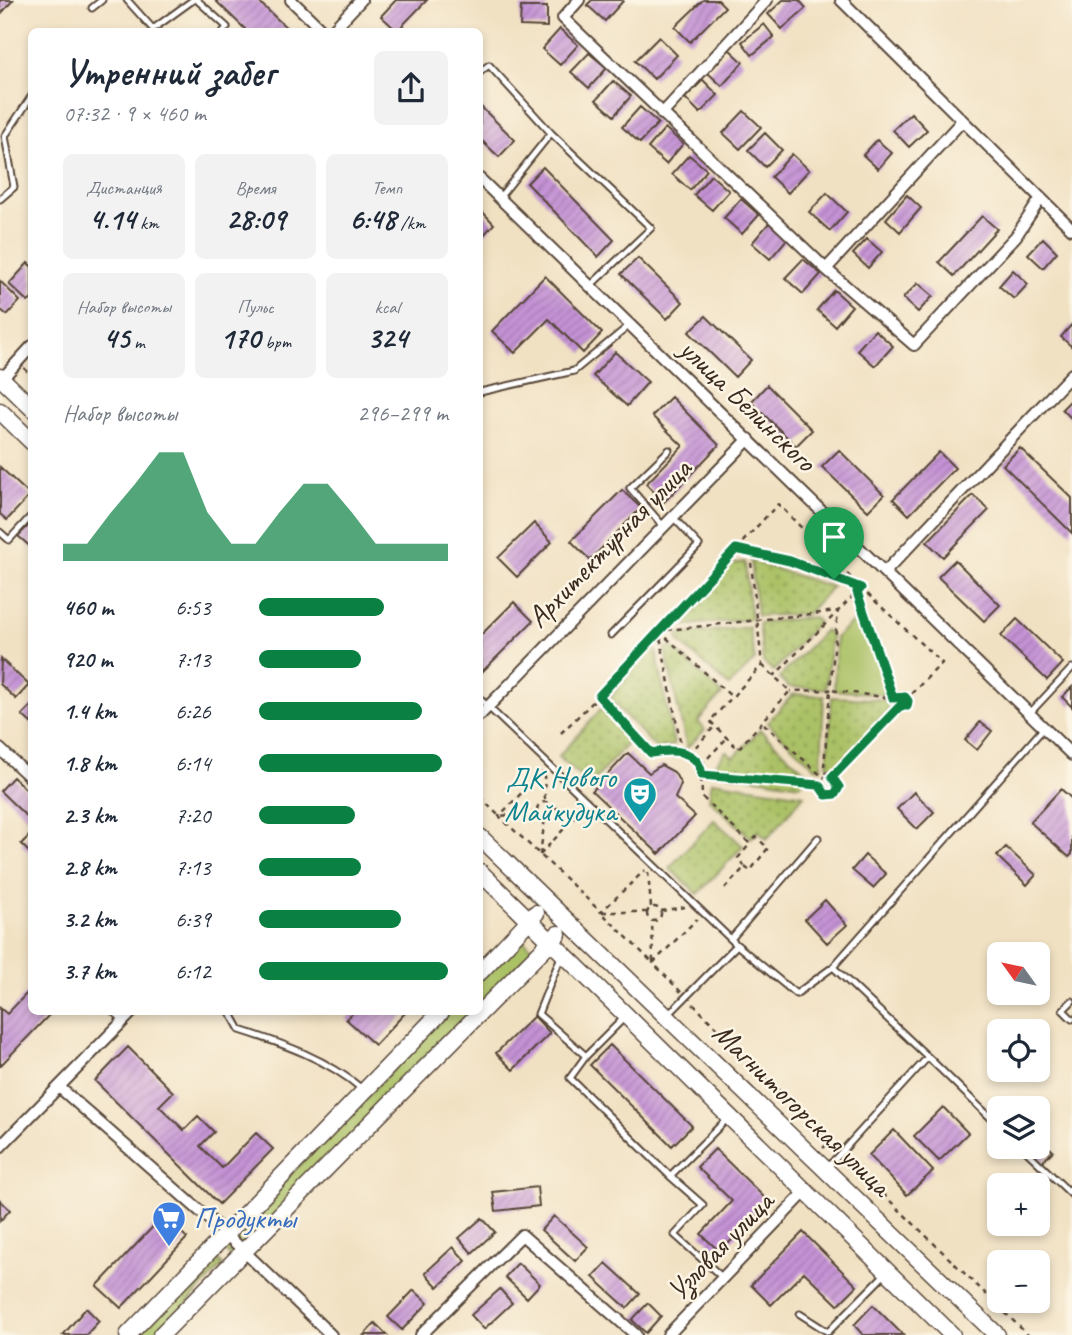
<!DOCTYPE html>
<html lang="ru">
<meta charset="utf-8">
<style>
:root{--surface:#fff;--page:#f2f2f3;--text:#1f2937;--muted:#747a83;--accent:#0b8043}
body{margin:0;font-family:Caveat,sans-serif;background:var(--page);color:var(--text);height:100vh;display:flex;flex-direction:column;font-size:26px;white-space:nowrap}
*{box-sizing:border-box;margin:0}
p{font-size:23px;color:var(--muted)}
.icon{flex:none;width:38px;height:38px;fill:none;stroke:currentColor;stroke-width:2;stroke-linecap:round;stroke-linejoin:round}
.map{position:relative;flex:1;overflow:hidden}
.sheet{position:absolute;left:28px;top:28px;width:455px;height:987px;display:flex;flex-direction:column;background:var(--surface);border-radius:10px;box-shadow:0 4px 10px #0003}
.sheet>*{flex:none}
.needle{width:46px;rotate:303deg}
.buttons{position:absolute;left:987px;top:942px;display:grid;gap:14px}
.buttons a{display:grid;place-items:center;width:63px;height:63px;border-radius:10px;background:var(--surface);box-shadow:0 4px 10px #0003;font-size:35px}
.pin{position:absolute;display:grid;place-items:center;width:60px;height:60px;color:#fff;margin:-72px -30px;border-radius:50% 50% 50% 0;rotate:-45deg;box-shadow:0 0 7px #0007}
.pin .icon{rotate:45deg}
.round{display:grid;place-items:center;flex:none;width:74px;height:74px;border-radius:10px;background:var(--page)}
.summary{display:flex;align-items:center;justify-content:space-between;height:119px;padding:0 35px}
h1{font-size:38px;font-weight:700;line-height:52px}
.figures{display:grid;grid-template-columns:repeat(3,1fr);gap:10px;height:119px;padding:7px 35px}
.figures div{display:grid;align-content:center;border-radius:10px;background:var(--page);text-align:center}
.figures b{font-size:30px;font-weight:700}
.figures small{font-size:19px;font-weight:400}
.figures p{font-size:19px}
.chart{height:196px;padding:14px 35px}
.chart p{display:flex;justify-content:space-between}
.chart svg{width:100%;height:126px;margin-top:7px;fill:var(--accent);opacity:.7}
ul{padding:0 35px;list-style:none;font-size:23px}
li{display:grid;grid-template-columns:112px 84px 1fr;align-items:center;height:52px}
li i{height:18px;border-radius:9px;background:var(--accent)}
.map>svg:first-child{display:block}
.grass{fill:url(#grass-dots);stroke:#737642;stroke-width:2}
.park{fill:#abc166;stroke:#737642;stroke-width:2}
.building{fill:url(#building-hatch)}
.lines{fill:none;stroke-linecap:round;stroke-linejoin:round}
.service-casing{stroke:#564537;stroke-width:9}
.minor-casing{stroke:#564537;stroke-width:14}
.primary-casing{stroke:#564537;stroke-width:19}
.path{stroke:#564537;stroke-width:2.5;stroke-dasharray:5 5;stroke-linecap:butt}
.service{stroke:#fff;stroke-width:5}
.minor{stroke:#fff;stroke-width:10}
.primary{stroke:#fff;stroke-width:16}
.route-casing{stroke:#fff;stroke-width:14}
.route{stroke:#0b8043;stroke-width:9}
.labels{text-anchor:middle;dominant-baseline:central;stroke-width:5;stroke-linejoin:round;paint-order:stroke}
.street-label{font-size:30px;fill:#3b2a1e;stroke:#fcf5e5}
.culture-label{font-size:30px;fill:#0d838f;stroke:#fcf5e5;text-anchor:end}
.shop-label{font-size:30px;fill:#366cbe;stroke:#fcf5e5;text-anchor:start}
</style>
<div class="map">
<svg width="1072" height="1335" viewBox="0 0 1072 1335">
<defs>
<pattern id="grass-dots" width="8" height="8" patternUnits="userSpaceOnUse" patternTransform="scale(1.75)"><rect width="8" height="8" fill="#abc166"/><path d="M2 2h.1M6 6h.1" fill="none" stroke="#8c9d53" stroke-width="1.8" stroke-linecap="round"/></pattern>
<pattern id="building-hatch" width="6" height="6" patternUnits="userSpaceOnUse" patternTransform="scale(1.75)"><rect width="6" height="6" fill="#c593d6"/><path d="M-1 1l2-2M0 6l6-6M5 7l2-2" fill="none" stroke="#a178ad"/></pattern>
</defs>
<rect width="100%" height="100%" fill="#fcf5e5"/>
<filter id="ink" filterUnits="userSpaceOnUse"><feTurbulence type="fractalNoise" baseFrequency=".0143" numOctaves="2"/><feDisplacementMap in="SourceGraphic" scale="14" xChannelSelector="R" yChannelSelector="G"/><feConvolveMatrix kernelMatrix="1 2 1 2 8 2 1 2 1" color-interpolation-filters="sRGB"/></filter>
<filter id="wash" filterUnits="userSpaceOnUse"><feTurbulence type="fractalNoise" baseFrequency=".00686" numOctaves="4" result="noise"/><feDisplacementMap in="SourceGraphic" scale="28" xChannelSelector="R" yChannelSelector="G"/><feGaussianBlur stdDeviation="1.57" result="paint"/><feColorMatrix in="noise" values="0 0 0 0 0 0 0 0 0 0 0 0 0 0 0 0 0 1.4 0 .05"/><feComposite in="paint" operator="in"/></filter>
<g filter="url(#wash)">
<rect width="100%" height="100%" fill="#f1e1c3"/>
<path class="grass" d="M 751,561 L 832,587 L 807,614 L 757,616 Z
M 745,562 L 751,619 L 679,626 L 679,619 L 732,564 Z
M 813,617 L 818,622 L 774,671 L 763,662 L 759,623 Z
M 749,627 L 755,660 L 729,686 L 679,642 L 678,635 Z
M 825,630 L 831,635 L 826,689 L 789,687 L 779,678 Z
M 655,644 L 674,745 L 657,749 L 609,698 Z
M 671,646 L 722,694 L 698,721 L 705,730 L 687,748 L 665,649 Z
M 793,694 L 824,696 L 821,768 L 815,767 L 767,723 Z
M 832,697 L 889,700 L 890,708 L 837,765 L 827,766 Z
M 602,708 L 634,736 L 590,785 L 558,757 Z
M 760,730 L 808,774 L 800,785 L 710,771 L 726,751 L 734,757 Z
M 712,781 L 804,795 L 767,839 L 758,831 L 751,838 L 709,799 Z
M 714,820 L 743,846 L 698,894 L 669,868 Z"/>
<path class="park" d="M 862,614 L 885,678 L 887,695 L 834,690 L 836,637 Z
M 521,938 L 534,950 L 480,1005 L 480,980 Z
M 449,1012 L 473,1012 L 232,1258 L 220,1246 Z
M 213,1256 L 223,1265 L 157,1335 L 137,1335 Z"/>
<g id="blocks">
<path class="building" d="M 0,0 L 13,0 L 0,15 Z
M 215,0 L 257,0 L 291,32 L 242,32 L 245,29 Z
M 396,0 L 427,0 L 397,31 L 381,16 Z
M 592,0 L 621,0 L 623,1 L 605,21 L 587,5 Z
M 703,0 L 718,0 L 725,7 L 690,42 L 675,27 Z
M 783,0 L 799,0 L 806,8 L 782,29 L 768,14 Z
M 521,7 L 547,7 L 547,27 L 520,26 Z
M 764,24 L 774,37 L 752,55 L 742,42 Z
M 560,29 L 578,45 L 560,65 L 542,49 Z
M 659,37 L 677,55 L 654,79 L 635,61 Z
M 729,49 L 743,62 L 722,86 L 708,73 Z
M 589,53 L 607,68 L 589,88 L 571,72 Z
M 703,80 L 718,95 L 700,113 L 685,98 Z
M 613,81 L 631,96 L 614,116 L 596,100 Z
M 480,106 L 515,140 L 499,157 L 480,139 Z
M 640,107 L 658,123 L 640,143 L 622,127 Z
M 744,111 L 761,127 L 740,149 L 723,133 Z
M 911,113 L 927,130 L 909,147 L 893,130 Z
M 665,128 L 683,144 L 666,164 L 648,148 Z
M 765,133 L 782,150 L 765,167 L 748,150 Z
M 877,140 L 892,153 L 878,169 L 863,155 Z
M 792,154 L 809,170 L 788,193 L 771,177 Z
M 689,155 L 707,170 L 690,190 L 672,174 Z
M 543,167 L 614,240 L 598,257 L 527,183 Z
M 711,175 L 729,191 L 712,210 L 694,195 Z
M 827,193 L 847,212 L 830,231 L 809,212 Z
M 907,195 L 921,208 L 900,232 L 886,219 Z
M 741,199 L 759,215 L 742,234 L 724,218 Z
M 480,209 L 494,224 L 480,239 Z
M 982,216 L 997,229 L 954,276 L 939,262 Z
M 769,223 L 787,239 L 770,259 L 752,243 Z
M 1043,238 L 1057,252 L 1043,268 L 1028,254 Z
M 867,239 L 882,252 L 868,268 L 853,254 Z
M 638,258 L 683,302 L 667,319 L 621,274 Z
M 803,259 L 821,274 L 803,294 L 785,278 Z
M 28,263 L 32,267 L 32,299 L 28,302 L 9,284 Z
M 1013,270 L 1028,284 L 1014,299 L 999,286 Z
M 545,276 L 602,333 L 583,353 L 549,319 L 515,353 L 492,331 Z
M 0,281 L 20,301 L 7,315 L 0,309 Z
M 918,283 L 933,296 L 918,312 L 903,298 Z
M 834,290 L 852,306 L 835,326 L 817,310 Z
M 706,316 L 751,360 L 735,377 L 689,332 Z
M 1072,324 L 1072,347 L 1061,337 Z
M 875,330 L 893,346 L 875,366 L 857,350 Z
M 615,352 L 648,382 L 627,406 L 593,376 Z
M 767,385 L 812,430 L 796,446 L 751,402 Z
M 671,397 L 719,445 L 664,502 L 646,484 L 683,446 L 652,416 Z
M 1072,399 L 1072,419 L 1062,409 Z
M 1020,448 L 1072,498 L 1072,533 L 1003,465 Z
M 839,450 L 884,495 L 868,511 L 822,467 Z
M 939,452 L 955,468 L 909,515 L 893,499 Z
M 0,467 L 30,495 L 7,520 L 0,514 Z
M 622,490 L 641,508 L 590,560 L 571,541 Z
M 973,495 L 989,510 L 943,557 L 927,542 Z
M 32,522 L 32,548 L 18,536 Z
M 534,523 L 552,542 L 517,577 L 498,558 Z
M 955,560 L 1000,605 L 984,621 L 938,577 Z
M 514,602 L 533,621 L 482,672 L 480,636 Z
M 1017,619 L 1063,663 L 1047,680 L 1001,636 Z
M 1,659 L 29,685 L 16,699 L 0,684 Z
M 1072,687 L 1072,707 L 1062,697 Z
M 32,705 L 32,724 L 22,715 Z
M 980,722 L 992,731 L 977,750 L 965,740 Z
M 628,753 L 649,773 L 661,765 L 674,772 L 681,784 L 675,798 L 695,816 L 659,854 L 592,791 Z
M 13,777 L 32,795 L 32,812 L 27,817 L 0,791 Z
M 1061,789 L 1072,799 L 1072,854 L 1069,857 L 1030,822 Z
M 914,792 L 934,812 L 917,829 L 897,809 Z
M 32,833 L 32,855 L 21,844 Z
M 1006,847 L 1036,875 L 1027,885 L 997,856 Z
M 865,855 L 886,874 L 873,888 L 852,870 Z
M 825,900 L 847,925 L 827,943 L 805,919 Z
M 32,988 L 32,1012 L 52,1012 L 0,1066 L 0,1008 L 7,1014 Z
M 353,1012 L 406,1012 L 375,1045 L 346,1019 Z
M 534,1016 L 550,1033 L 513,1070 L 496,1053 Z
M 610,1045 L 692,1126 L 672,1146 L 590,1065 Z
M 128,1047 L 173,1092 L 159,1106 L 184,1130 L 198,1116 L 214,1132 L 200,1146 L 222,1168 L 256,1133 L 273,1149 L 219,1204 L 95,1081 Z
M 943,1107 L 968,1133 L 939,1161 L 914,1136 Z
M 894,1130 L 933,1171 L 907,1195 L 869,1155 Z
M 1038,1136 L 1053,1151 L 1042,1162 L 1027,1146 L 1038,1146 Z
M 715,1149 L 769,1202 L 720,1252 L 701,1234 L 732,1201 L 697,1167 Z
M 537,1187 L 539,1206 L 496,1211 L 493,1192 Z
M 0,1200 L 10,1210 L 0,1221 Z
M 164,1215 L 187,1238 L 121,1308 L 97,1286 Z
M 554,1216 L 588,1247 L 575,1261 L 541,1230 Z
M 482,1218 L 495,1232 L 472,1253 L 459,1238 Z
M 803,1232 L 857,1286 L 838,1305 L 804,1272 L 771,1305 L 751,1285 Z
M 453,1247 L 466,1261 L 438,1287 L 425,1273 Z
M 518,1263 L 540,1284 L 527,1298 L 505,1277 Z
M 606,1263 L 640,1294 L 627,1308 L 593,1277 Z
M 500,1289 L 512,1303 L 484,1329 L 471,1315 Z
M 414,1290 L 428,1303 L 402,1330 L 388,1317 Z
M 648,1303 L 661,1316 L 646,1333 L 632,1320 Z
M 873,1305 L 903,1335 L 863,1335 L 854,1325 Z
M 86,1308 L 99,1321 L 86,1335 L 63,1335 Z
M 375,1323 L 387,1335 L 364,1335 Z"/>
</g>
</g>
<g filter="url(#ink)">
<use href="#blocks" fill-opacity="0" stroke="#564537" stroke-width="2"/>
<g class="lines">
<g class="service-casing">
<path id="service" d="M 127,0 L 153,29 L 193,0
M 197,0 L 227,27 L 223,32
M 92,8 L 102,0
M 480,72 L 489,65 L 551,133
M 499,198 L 551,133 L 651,228 L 589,287
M 0,199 L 14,187 L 5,136 L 31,97
M 480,392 L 574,371 L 630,325
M 664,527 L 630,488 L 669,450
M 0,532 L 9,540 L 32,515
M 611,635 L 699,545 L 673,517
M 480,699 L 737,945 L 668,1015
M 1029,714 L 1072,668
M 731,939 L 818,838
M 737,945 L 796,994 L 833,967
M 562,954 L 538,1014 L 586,1056 L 625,1017
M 1072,1001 L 1063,1010 L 1072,1019
M 114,1012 L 123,1020
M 230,1012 L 240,1030 C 284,1044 327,1059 362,1089
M 586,1056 L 570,1078 L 670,1176 L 728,1118
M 928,1057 L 833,967 L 1043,729
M 1021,1146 L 1072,1195
M 827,1168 L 928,1057 L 999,1126
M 670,1176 L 703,1205 L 675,1235 L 723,1278
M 800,1314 L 828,1332 L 886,1273"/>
</g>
<g class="minor-casing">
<path id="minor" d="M 291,0 L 324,32
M 579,0 L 563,18 L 826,269 L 914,345 L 1016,236 L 1041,198
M 841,0 L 1072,229
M 331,32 L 361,0
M 662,114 L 767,0
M 480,179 L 1072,755
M 826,269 L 961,122
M 0,381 L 32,346
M 886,571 L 1072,374
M 480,715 L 749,439
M 0,749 L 32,779
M 59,1087 L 226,1234 L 331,1335
M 0,1147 L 132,1012
M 421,1335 L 522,1235 L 636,1335
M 668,1335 L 807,1190"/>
</g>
<g class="primary-casing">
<path id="primary" d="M 0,377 L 32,408
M 0,411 L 32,442
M 480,837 L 997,1335
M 480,872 L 952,1335
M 480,972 L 536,913
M 128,1335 L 441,1012
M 161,1335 L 558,934"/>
</g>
<path class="path" d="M 24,368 L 32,376
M 736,549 L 790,561 L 861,588 L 942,663 L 907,698 L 899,699 L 900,706 L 907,706 L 907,698
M 750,553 L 762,665
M 857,592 L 893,698
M 659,631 L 732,697
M 762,665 L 790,691 L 738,749 L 710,721 Z
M 764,724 L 824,778
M 561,733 L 599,696
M 682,751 L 659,631 L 838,611 L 830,690 L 790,691
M 689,754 L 715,726
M 701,765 L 727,738
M 542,772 L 499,816 L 601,912 L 645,870
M 544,774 L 545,802
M 704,775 L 819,785
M 828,776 L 824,767 L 830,690 L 899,699
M819 786a10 10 0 1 1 20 0a10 10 0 1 1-20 0Z
M 832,777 L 900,706
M 480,797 L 499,816 L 538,812
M537 810a8 8 0 1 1 16 0a8 8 0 1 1-16 0Z
M 554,808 L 582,809
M 540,855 L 582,809
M 540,855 L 545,818
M 745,867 L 750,871 L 768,848 L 756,837 L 751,843
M 648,872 L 651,907
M 725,888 L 745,867 L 738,858 L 750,844 L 702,797 L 701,765 C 685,750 673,749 651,753 L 599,696 L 778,504 L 861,588 L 774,676
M647 914a7 7 0 1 1 14 0a7 7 0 1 1-14 0Z
M 661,911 L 685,907
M 647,912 L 601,912 L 653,963 L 652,921
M 681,992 L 653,963 L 697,919
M 693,1004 L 830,1142 L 823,1148
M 847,1159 L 1028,1335"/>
<use href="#service" class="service"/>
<use href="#minor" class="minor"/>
<use href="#primary" class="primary"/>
</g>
</g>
<g class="lines" filter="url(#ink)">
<g class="route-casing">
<path id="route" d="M 736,549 L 790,561 L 861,588 L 857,592 L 893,698 L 905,697 L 908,701 L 907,706 L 900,706 L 832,777 L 839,787 L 835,794 L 826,795 L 819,785 L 702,775 C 698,749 673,749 651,753 L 599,696 Z"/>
</g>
<use href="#route" class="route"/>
</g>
<defs>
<g id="theatre-pin" transform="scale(1.75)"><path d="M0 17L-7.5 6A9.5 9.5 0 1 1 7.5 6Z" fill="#0f9aa8" stroke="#fcf5e5"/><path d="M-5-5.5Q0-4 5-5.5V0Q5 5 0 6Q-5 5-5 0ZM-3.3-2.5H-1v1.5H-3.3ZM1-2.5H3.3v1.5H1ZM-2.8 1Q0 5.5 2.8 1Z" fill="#fff"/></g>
<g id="supermarket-pin" transform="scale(1.75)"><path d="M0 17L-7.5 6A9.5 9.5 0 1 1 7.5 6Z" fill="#3f7fe0" stroke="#fcf5e5"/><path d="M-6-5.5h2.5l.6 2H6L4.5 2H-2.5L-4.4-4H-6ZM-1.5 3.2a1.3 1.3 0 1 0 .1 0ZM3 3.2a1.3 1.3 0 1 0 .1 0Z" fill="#fff"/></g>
</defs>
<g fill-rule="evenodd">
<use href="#theatre-pin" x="640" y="794"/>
<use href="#supermarket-pin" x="169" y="1218"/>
</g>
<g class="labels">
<g class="street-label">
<text transform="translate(748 405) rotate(44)">улица Белинского</text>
<text transform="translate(609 543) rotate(-46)">Архитектурная улица</text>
<text transform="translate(802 1109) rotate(44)">Магнитогорская улица</text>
<text transform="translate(720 1246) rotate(-46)">Узловая улица</text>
</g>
<g class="culture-label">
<text x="616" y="777">ДК Нового<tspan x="616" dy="34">Майкудука</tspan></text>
</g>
<g class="shop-label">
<text x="194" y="1218">Продукты</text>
</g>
</g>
</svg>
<div class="buttons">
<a><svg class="needle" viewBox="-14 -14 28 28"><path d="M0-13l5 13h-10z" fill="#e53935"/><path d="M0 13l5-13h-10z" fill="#747a83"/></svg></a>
<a><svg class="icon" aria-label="locate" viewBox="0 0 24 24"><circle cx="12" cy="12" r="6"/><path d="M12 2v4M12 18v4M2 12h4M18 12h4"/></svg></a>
<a><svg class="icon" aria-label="layers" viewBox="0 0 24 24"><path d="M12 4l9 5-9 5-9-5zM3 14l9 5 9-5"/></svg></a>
<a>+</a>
<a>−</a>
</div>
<div class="pin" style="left:834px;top:579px;background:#1e9e55"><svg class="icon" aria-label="arrive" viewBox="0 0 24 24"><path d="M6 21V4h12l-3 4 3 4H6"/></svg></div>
<section class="sheet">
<div class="summary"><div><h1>Утренний забег</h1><p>07:32 · 9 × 460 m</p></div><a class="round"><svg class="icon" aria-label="share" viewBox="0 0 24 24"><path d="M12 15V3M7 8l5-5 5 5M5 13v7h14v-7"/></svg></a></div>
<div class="figures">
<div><p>Дистанция</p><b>4.14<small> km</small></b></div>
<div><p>Время</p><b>28:09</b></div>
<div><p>Темп</p><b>6:48<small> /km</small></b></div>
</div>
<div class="figures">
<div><p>Набор высоты</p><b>45<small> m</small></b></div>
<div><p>Пульс</p><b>170<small> bpm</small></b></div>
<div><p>kcal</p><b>324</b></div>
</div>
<div class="chart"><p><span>Набор высоты</span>296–299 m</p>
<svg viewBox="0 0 160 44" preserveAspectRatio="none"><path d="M0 44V38L10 38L20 27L30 17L40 6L50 6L60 27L70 38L80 38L90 27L100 17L110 17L120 27L130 38L140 38L150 38L160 38V44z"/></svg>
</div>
<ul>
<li><b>460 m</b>6:53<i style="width:66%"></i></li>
<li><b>920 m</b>7:13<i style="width:54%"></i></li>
<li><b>1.4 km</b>6:26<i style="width:86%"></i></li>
<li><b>1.8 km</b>6:14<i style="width:97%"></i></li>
<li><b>2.3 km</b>7:20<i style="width:51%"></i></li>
<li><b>2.8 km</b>7:13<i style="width:54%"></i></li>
<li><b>3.2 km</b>6:39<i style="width:75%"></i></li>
<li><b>3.7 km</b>6:12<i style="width:100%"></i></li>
</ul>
</section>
</div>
